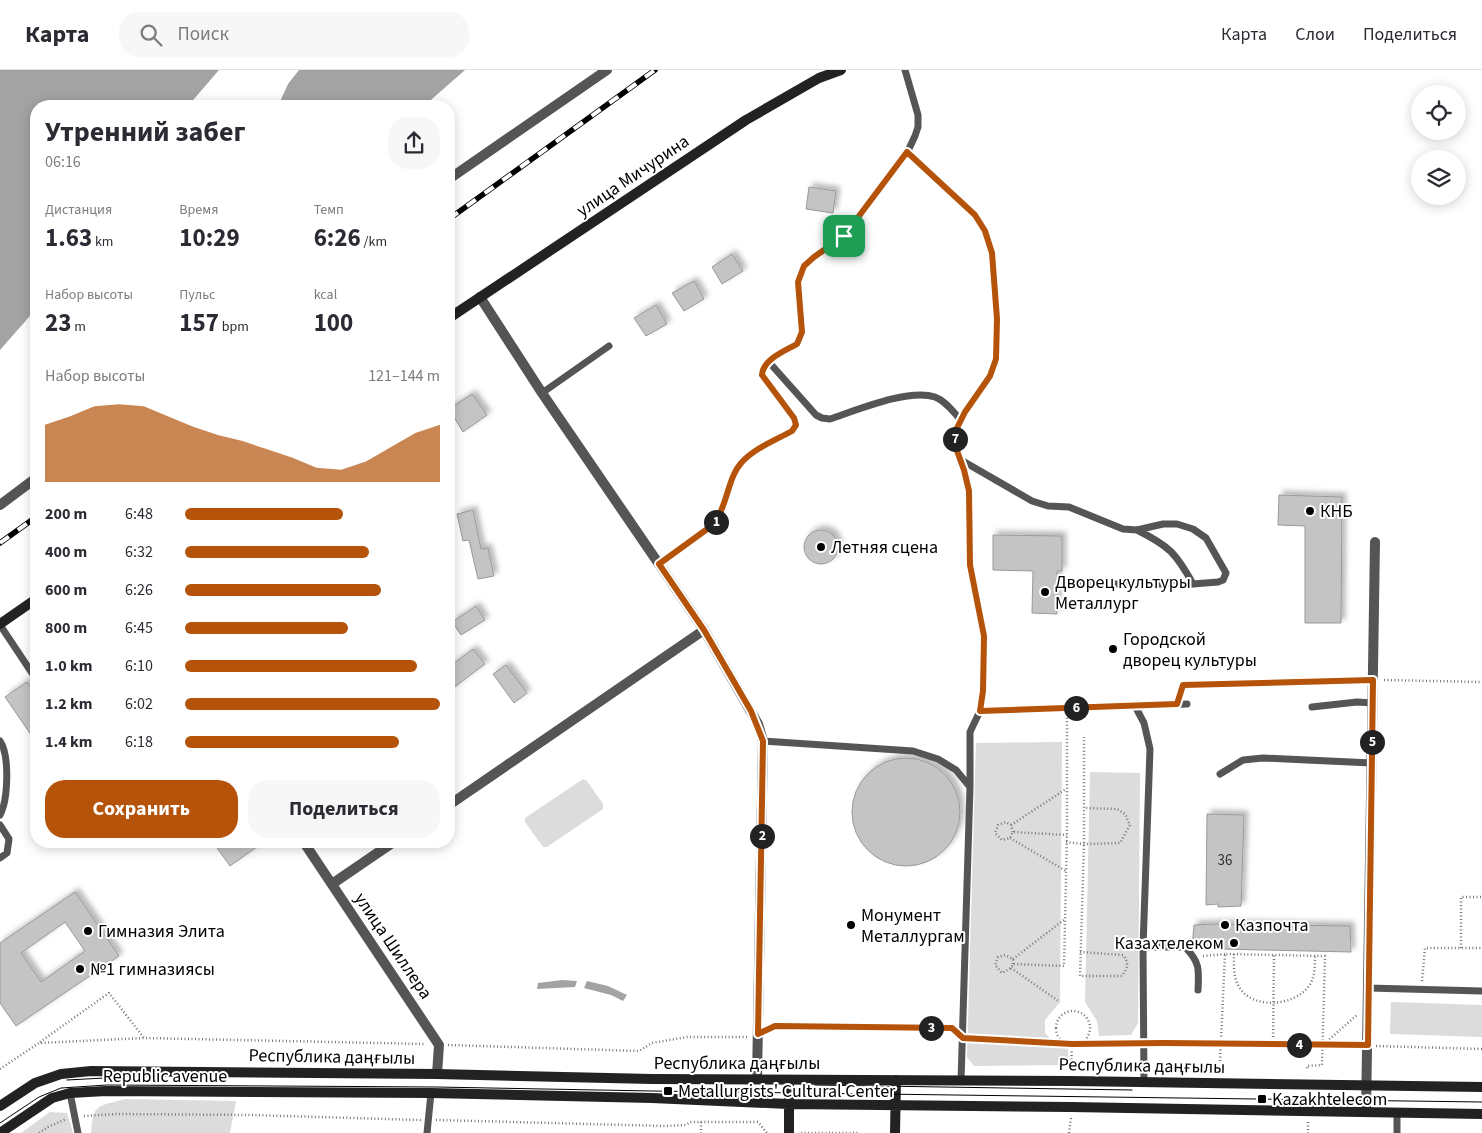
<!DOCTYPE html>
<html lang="ru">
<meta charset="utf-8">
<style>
:root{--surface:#fff;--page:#f7f7f7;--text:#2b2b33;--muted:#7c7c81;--line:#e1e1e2;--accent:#b45309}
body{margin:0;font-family:"Source Sans 3",sans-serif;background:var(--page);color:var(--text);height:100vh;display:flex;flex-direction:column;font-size:19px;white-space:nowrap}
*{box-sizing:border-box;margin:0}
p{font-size:16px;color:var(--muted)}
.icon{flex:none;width:28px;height:28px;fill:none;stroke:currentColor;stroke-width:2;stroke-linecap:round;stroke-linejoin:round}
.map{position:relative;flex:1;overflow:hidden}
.sheet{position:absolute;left:30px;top:30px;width:425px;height:748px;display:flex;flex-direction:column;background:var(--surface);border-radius:20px;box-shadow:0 2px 12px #0003}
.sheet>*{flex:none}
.buttons{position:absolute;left:1411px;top:15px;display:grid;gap:10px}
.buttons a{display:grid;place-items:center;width:55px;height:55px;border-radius:50%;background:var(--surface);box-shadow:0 2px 12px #0003;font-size:25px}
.pin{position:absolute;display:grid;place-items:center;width:42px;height:42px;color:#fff;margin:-21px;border-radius:10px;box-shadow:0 2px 8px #0006}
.km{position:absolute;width:25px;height:25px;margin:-12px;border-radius:50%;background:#222;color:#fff;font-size:14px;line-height:25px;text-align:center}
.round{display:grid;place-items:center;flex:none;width:52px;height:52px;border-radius:20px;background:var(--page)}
.overview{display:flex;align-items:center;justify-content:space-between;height:85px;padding:0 15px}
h1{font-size:28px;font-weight:700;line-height:38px}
.metrics{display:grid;grid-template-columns:repeat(3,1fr);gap:8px;height:85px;padding:5px 15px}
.metrics div{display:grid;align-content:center}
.metrics b{font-size:25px;font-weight:700}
.metrics small{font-size:14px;font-weight:400}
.metrics p{font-size:14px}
.chart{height:140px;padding:10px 15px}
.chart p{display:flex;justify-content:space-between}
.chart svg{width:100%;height:90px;margin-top:5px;fill:var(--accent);opacity:.7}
.cta{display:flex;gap:10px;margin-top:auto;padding:10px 15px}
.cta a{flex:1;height:58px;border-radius:20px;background:var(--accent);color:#fff;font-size:20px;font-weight:700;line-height:58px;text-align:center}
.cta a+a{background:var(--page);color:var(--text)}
ul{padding:0 15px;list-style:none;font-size:16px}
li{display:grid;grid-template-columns:80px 60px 1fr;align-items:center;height:38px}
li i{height:12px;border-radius:6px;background:var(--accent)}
header{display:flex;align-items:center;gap:30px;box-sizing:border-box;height:70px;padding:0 25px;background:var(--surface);border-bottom:1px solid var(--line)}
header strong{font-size:24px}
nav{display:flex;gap:28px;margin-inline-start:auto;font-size:18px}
.search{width:350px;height:45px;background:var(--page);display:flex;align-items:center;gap:12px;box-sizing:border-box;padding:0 18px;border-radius:20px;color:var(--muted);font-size:19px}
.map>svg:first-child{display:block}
.green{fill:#dcdcdc}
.water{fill:#a3a3a3}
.building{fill:#c4c4c4;stroke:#999;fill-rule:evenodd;filter:url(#shadow)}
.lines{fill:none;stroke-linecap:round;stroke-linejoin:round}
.path{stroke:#777;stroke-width:2.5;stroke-dasharray:1 2.5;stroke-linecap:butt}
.service{stroke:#555;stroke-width:7}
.minor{stroke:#555;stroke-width:10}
.secondary{stroke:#222;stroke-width:10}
.tram{stroke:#000;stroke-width:1}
.rail-casing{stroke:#000;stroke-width:5.5}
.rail{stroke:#fff;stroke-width:4;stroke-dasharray:11;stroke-linecap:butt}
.route-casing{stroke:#fff;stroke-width:10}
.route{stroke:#b45309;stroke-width:6}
.poi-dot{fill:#000;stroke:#fff;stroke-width:2}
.labels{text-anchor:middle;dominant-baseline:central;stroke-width:4;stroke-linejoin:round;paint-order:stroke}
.number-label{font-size:15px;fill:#313131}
.street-label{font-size:18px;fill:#000;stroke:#fff}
.poi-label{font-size:18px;fill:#000;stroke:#fff;text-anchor:start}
</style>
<header>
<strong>Карта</strong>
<div class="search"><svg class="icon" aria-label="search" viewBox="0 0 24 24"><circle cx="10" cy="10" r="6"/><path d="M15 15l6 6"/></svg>Поиск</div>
<nav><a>Карта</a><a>Слои</a><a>Поделиться</a></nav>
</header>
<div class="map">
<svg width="1482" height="1063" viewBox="0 0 1482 1063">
<defs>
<filter id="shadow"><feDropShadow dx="4" dy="-4" stdDeviation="2.5" flood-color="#0004"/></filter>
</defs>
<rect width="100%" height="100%" fill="#fff"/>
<path class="green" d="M 1062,672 L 1060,932 L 1045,950 L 1045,963 L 1058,977 L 1068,978 L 1068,995 L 974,996 L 967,987 L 976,673 Z
M 1090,702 L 1140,703 L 1138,953 L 1131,965 L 1099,966 L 1097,951 L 1085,932 Z
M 583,709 L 587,711 L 603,734 L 603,739 L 547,777 L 543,777 L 525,752 L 525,748 Z
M 1391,932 L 1482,935 L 1482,967 L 1390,964 Z
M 125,1029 L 236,1031 L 230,1063 L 91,1063 C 93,1032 98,1037 125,1029 Z
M 50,1042 L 67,1043 L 73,1063 L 21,1063 Z"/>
<path class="water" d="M 0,0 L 219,0 L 188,36 L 36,36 L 36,239 L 0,280 Z
M 299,0 L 465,0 L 424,36 L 278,36 L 288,14 Z
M 562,910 L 577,911 L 575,917 L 537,919 L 538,913 Z
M 587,911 L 608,916 L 627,925 L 623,931 L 611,925 L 584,918 Z"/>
<path class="building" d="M 809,117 L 836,121 L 833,143 L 806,139 Z
M 732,184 L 743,201 L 722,214 L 712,197 Z
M 694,211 L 704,229 L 684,241 L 672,223 Z
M 656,235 L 667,254 L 646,266 L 634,248 Z
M 472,324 L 487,345 L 463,362 L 449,339 Z
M 1279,425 L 1342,427 L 1341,553 L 1305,553 L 1305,456 L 1278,455 Z
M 473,440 L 481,479 L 488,478 L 494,506 L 478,509 L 469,470 L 463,471 L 457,444 Z
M804 477a17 17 0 1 1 34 0a17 17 0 1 1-34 0Z
M 993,465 L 1062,466 L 1062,501 L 1057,501 L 1057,544 L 1032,543 L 1033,501 L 993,500 Z
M 476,536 L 485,550 L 461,565 L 452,552 Z
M 473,579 L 485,594 L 449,621 L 449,597 Z
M 506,595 L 527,623 L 514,633 L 493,604 Z
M 27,612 L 36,626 L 36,672 L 5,627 Z
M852 742a54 54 0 1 1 108 0a54 54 0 1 1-108 0Z
M 1207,744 L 1244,745 L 1241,836 L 1218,837 L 1218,834 L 1206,835 Z
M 212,771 L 265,771 L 230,796 Z
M 75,822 L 119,886 L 16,956 L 0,933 L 0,873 ZM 65,852 L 85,881 L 41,912 L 21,883 Z
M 1216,854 L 1350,856 L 1351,882 L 1220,879 L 1211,876 L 1195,880 L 1192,877 L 1194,855 Z"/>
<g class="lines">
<path class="path" d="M 1384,610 L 1482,612
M 1179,627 L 1183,615 L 1363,610
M 1011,755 L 1066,719
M 1013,762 L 1011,755 L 1006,752 L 998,755 L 995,763 L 1002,770 L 1010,768 L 1013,762 L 1067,765
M 1010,768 L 1066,801
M 1066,772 L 1084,774 L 1120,773 L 1130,755 L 1125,744 L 1117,739 L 1084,738
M 1461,878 L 1461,827 L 1482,827
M 1080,882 L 1123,885 C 1129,893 1128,897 1122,906 L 1080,906 L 1084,774 L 1084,667
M 1234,884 C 1234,894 1233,906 1238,915 C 1250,940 1294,937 1309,916 C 1315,907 1315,896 1315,886
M 1203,886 L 1225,884
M 1013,889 L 1065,849
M 1013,894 L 1013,889 L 1005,885 L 998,887 L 995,895 L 1002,903 L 1011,898 L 1013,894 L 1064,896 L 1067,765 L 1067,647
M 1011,898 L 1060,932
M 1422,911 L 1425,878 L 1482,878
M1056 958a17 17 0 1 1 34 0a17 17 0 1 1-34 0Z
M 768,959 L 775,956 L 952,958 L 954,960
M 971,968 L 1072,974 L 1136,974
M 40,972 L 109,923 L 144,968
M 1154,973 L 1358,975
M 1273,974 L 1274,885
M 1324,974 L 1357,945
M 448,975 L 639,981 L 652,973 L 687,967 L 747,967
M 1376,976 L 1482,979
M 1220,991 L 1225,884 L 1325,886 L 1322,995 L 1307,996 L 1307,1000
M 0,999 L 39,973 L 144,968 L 425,974
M 1071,1000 L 1072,974
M 84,1046 L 116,1044 L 251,1045 L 421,1050
M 436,1050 L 665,1056 L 686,1055 L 690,1052 L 758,1052 L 767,1063
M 701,1052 L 701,1063
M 1308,1052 L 1308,1063
M 39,1063 L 48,1057 L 66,1049
M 801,1063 L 831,1063
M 832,1063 L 859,1063
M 1069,1063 L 1071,1048"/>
<path class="service" d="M 907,83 L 975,145 L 985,161 L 992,183 L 997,249 L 996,289 L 990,306 L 965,342 L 955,362 L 956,378 L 964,400 L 969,421 L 970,495 L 984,565 L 983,621 L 980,641 L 970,662 L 970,717 L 961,1011
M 768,291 L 816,345 L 822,348 L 830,349 C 857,340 909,318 935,327 C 946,331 953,342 961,350
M 542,323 L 609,276
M 961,390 L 1032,431 L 1048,436 L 1069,437 L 1123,459 L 1137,460 L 1163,454 L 1177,454 L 1193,459 L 1206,468 L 1226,503 L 1223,510 L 1218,512 L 1193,514 L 1076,514
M 1137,460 C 1169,476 1176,483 1193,514
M 659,494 L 710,457 C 729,438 726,409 742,392 C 755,378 776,370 792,361 L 796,355 L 794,348 L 762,305 C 763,288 785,281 797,274 L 800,269 L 802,262 L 798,212 L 804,197 L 814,187 L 844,166 L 907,83 L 915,66 L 918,57 L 918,45 L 905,0
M 0,555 L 36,609
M 1135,636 L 1144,653 L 1150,679 L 1143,877 L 1144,1012
M 1312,637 L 1357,632 L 1373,633
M 980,641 L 1187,634
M 0,671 C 10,686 8,730 0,745
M 763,671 L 913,681 L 938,689 L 956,700 L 970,717
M 1220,704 L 1243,690 L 1263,688 L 1372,693
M 0,755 L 9,769 L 7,783 L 0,788
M 1143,877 L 1185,877 C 1200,892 1199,900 1198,920
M 1368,918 L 1482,921
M 70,1023 L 78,1063
M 427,1063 L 431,1023
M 1397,1063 L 1397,1042"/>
<path class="minor" d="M 449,109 L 607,0
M 480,227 L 542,323 L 704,560 L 758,654 L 763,671 L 757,1009
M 0,435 L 36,408
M 449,735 L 704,560
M 303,771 L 439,975 L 437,1004
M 332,814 L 395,771
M 1366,1042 L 1375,472"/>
<path class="secondary" d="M 449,248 L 746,50 L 819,8 L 841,0
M 0,554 L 36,529
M 789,1010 L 789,1063
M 0,1036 L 35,1013 L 61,1004 L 91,1001 L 437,1004 L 652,1009 L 1071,1011 L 1482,1017
M 0,1063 L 52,1028 L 70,1023 L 106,1021 L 431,1023 L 652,1028 L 788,1034 L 1071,1037 L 1482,1044
M 895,1063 L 896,1010"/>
<path class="tram" d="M 67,1010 L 105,1008
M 815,1015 L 1132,1020
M 0,1053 L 39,1027 L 61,1018 L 107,1015 L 436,1017 L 652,1021 L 1482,1032"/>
<g class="rail-casing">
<path id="rail" d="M 449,149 L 655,0
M 0,473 L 36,447"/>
</g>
<use href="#rail" class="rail"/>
</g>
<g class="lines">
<g class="route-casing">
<path id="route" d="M 907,82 L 975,145 L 985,161 L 992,183 L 997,249 L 996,289 L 990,306 L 965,342 L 955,362 L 956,378 L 964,400 L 969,421 L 970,495 L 984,566 L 983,621 L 980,641 L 1177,634 L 1183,615 L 1373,610 L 1368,975 L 1164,973 L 1072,974 L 963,968 L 952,958 L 775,956 L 758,964 L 763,671 L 751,641 L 704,560 L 659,494 L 710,457 C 729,438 726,409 742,392 C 755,378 776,370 792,361 L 796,355 L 794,348 L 762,305 C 763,289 785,281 797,274 L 802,262 L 798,212 L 804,196 L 814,187 L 844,166 Z"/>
</g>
<use href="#route" class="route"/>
</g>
<g class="poi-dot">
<circle cx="1310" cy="441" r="5"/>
<circle cx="821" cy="477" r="5"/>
<circle cx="1045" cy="522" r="5"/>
<circle cx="1113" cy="579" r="5"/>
<circle cx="851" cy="855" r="5"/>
<circle cx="1225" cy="855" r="5"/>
<circle cx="88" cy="861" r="5"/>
<circle cx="1234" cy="873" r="5"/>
<circle cx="80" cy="899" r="5"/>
<rect x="663" y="1016" width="10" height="10" rx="2.5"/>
<rect x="1257" y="1024" width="10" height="10" rx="2.5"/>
</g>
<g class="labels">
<g class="number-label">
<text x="1225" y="790">36</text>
</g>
<g class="street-label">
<text transform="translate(633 106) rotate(-34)">улица Мичурина</text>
<text transform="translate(393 876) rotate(56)">улица Шиллера</text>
<text transform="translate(332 987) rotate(1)">Республика даңғылы</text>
<text x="737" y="993">Республика даңғылы</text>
<text transform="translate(1142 996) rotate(1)">Республика даңғылы</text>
<text x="165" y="1006">Republic avenue</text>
</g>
<g class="poi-label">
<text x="1320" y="441">КНБ</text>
<text x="831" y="477">Летняя сцена</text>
<text x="1055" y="512">Дворец культуры<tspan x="1055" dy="21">Металлург</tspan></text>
<text x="1123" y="569">Городской<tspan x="1123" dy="21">дворец культуры</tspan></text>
<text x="861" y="845">Монумент<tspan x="861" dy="21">Металлургам</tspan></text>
<text x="1235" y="855">Казпочта</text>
<text x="98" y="861">Гимназия Элита</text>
<text x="1224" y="873" text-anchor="end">Казахтелеком</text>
<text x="90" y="899">№1 гимназиясы</text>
<text x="678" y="1021">Metallurgists' Cultural Center</text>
<text x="1272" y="1029">Kazakhtelecom</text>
</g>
</g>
</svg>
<div class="buttons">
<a><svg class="icon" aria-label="locate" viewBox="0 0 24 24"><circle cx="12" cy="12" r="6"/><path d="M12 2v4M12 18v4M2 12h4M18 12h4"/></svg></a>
<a><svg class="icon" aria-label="layers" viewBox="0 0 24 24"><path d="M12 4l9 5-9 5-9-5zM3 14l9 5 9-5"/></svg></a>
</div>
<div class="pin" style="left:844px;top:166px;background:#1e9e55"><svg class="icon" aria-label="arrive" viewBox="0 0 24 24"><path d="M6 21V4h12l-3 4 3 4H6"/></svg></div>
<b class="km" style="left:716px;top:452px">1</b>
<b class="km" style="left:762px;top:766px">2</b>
<b class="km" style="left:931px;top:958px">3</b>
<b class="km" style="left:1299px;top:975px">4</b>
<b class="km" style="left:1372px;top:672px">5</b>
<b class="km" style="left:1076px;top:638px">6</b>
<b class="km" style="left:955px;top:369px">7</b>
<section class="sheet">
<div class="overview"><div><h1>Утренний забег</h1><p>06:16</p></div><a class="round"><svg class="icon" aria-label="share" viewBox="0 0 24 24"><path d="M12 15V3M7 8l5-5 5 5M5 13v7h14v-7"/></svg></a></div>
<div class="metrics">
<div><p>Дистанция</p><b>1.63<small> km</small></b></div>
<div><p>Время</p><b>10:29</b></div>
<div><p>Темп</p><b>6:26<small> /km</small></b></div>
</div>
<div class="metrics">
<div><p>Набор высоты</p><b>23<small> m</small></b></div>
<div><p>Пульс</p><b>157<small> bpm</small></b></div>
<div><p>kcal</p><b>100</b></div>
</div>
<div class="chart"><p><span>Набор высоты</span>121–144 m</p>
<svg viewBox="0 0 160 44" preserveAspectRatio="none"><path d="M0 44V16L10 12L20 7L30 6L40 7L50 12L60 17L70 21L80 24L90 28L100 32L110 37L120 38L130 34L140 27L150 20L160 16V44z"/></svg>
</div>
<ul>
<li><b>200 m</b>6:48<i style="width:62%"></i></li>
<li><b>400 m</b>6:32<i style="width:72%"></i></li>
<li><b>600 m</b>6:26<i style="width:77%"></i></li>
<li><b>800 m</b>6:45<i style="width:64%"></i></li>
<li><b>1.0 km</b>6:10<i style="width:91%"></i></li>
<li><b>1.2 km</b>6:02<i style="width:100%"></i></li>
<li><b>1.4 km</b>6:18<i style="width:84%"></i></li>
</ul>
<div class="cta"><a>Сохранить</a><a>Поделиться</a></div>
</section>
</div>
